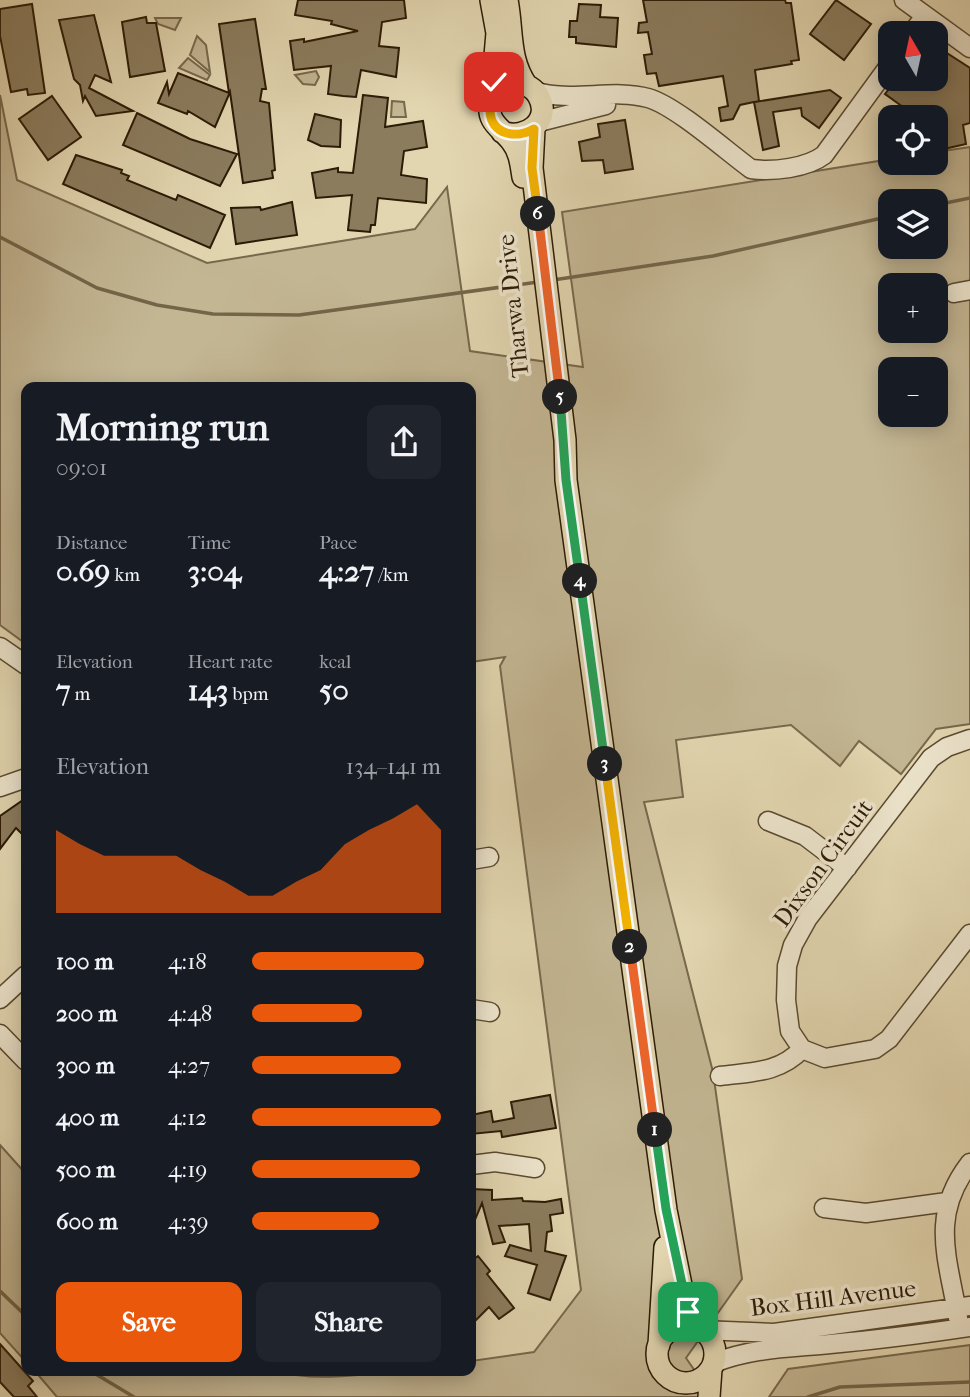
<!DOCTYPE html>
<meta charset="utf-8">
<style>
:root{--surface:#171b24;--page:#20242c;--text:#f1f3f6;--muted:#9ea1a6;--accent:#ea580c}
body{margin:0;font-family:"IM FELL French Canon",serif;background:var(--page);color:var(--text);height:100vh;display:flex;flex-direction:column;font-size:26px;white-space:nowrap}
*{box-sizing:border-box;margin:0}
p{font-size:23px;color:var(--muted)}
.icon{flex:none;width:38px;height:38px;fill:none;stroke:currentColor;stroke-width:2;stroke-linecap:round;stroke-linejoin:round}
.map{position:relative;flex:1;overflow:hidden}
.drawer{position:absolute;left:21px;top:382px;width:455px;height:994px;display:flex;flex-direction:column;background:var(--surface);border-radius:14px;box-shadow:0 4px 18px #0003}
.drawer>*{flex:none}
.needle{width:46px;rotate:351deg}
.buttons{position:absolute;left:878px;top:21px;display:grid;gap:14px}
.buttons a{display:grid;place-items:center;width:70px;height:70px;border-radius:14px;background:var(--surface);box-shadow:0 4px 18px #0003;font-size:35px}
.pin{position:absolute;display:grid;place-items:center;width:60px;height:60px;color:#fff;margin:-30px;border-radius:14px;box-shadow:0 4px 10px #0006}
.km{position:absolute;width:35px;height:35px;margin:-18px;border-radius:50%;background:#222;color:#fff;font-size:19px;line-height:35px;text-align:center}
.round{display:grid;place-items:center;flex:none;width:74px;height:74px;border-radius:14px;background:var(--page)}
.headline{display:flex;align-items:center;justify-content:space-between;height:119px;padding:0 35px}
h1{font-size:38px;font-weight:700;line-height:52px}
.stats{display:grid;grid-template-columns:repeat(3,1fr);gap:10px;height:119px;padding:7px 35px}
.stats div{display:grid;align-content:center}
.stats b{font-size:30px;font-weight:700}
.stats small{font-size:19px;font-weight:400}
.stats p{font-size:19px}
.chart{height:196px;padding:14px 35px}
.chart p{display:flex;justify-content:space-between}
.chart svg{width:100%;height:126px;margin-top:7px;fill:var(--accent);opacity:.7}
.primary-button{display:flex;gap:14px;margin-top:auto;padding:14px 35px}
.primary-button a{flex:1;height:80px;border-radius:14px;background:var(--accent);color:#fff;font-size:28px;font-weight:700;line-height:80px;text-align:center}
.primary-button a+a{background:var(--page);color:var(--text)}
ul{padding:0 35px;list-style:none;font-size:23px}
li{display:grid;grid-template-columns:112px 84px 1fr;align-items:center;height:52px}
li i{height:18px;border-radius:9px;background:var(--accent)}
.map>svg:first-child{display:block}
.green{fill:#c3b693;stroke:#78684c;stroke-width:2;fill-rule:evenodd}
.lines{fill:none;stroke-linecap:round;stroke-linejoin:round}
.stream{stroke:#746549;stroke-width:3.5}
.building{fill:#8b7c5e;stroke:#2c1b06;stroke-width:2}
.minor-casing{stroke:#5a4a30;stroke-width:21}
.major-casing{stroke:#2c1b06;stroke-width:24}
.minor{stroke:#ece4cc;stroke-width:18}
.major{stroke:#e2d6b0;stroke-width:21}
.split-1-casing{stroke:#fff;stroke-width:14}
.split-2-casing{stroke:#fff;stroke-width:14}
.split-3-casing{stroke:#fff;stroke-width:14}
.split-4-casing{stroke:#fff;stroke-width:14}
.split-5-casing{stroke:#fff;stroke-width:14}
.split-6-casing{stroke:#fff;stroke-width:14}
.split-7-casing{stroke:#fff;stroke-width:14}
.split-1{stroke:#22a559;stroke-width:9}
.split-2{stroke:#f0652b;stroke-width:9}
.split-3{stroke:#f5b400;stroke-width:9}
.split-4{stroke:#22a559;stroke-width:9}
.split-5{stroke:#22a559;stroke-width:9}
.split-6{stroke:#f0652b;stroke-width:9}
.split-7{stroke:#f5b400;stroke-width:9}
.labels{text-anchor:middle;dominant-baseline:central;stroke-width:7;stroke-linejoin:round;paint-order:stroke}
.street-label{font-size:24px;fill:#2c1b06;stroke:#ece4cc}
</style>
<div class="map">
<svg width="970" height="1397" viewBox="0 0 970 1397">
<rect width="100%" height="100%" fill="#e2d6b0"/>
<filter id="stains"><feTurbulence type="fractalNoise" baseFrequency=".00286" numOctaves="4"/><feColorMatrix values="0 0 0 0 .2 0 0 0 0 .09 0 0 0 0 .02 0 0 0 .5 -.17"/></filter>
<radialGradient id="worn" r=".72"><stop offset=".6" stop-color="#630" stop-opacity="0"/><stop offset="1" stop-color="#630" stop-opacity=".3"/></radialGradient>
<path class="green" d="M 155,18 L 181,18 L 175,30 L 158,24 Z
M 197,36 L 206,45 L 210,72 L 190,55 Z
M 188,58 L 210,75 L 207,80 L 179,68 Z
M 316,71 L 319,77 L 315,85 L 303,84 L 295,75 Z
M 0,95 L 17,180 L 207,263 L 415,229 L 447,187 L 470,351 L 583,367 L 562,212 L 891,159 L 891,163 L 936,163 L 936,152 L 970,147 L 970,724 L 936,729 L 901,774 L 859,741 L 840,766 L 791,725 L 676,740 L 683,797 L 644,802 L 713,1072 L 742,1279 L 686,1358 L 713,1397 L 57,1397 L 34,1370 L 272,1370 C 317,1383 360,1374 406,1370 C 427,1369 449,1370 471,1370 L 471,1361 L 534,1352 L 581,1290 L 500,666 L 505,657 L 471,662 L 471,387 L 26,387 L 26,644 L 0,625 ZM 891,201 L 936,201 L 936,247 L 891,247 ZM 891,285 L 936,285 L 936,331 L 891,331 ZM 891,369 L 936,369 L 936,415 L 891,415 Z
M 392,101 L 404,102 L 406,117 L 391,117 Z
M 0,1145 L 26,1174 L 26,1362 L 0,1333 Z
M 970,1345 L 970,1397 L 769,1397 L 788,1369 Z"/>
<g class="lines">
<path class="stream" d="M 936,205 L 970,198
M 0,237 L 97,288 L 157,305 L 213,314 L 299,315 L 538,282
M 553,280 L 713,256 L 891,216
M 0,1291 L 26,1316
M 89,1370 L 134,1397
M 808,1397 L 840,1387 L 970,1382"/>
</g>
<path class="building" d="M 298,0 L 404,0 L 406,18 L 382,22 L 379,46 L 399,48 L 396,77 L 361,70 L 356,97 L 343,96 L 328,94 L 331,66 L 294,70 L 290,41 L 304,39 L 304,42 L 358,31 L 331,24 L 332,21 L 295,15 Z
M 643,0 L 785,0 L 786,3 L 791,3 L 799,60 L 791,61 L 792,64 L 755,70 L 759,101 L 755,102 L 830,90 L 841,98 L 819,128 L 802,116 L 801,108 L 773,112 L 779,146 L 763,150 L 754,102 L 740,105 L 733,119 L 721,121 L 719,108 L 728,106 L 723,76 L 659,86 L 656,73 L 647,74 L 644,55 L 652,54 L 648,32 L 638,33 L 639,23 L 647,22 Z
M 836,0 L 871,24 L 844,60 L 810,34 Z
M 32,4 L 45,93 L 28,95 L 27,89 L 11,92 L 0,36 L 0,9 Z
M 579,4 L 601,5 L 600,17 L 618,18 L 616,47 L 576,43 L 576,37 L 569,37 L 570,21 L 577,21 Z
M 94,15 L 111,82 L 95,75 L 89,88 L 133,111 L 96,116 L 85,96 L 83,101 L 80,85 L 74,79 L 59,20 Z
M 146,17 L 147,23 L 156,23 L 165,71 L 130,77 L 122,22 Z
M 255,19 L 266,89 L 262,89 L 260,101 L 269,103 L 275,170 L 272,171 L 273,178 L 243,183 L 230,92 L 215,127 L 188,111 L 187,114 L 158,103 L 167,82 L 169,94 L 178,73 L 229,93 L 219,24 Z
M 936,46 L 970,68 L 970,123 L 963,125 L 966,144 L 944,149 L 943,143 L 936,144 L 936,117 L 917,117 L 885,94 L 897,79 L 936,79 Z
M 363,95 L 388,98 L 385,127 L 423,121 L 427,147 L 404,151 L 401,175 L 427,179 L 426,203 L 378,198 L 375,225 L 371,225 L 370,232 L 348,230 L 352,195 L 316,198 L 312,173 L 338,168 L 338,172 L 353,173 Z
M 52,96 L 81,137 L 48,160 L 19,119 Z
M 137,113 L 190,139 L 237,154 L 220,186 L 123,145 Z
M 315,114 L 341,120 L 340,147 L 321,146 L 308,140 Z
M 625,120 L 633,169 L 605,173 L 603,160 L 582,161 L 579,142 L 600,137 L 598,124 Z
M 76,155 L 122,170 L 121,173 L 129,176 L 127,180 L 176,200 L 178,195 L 225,215 L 210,248 L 63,184 Z
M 292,202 L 297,235 L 236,244 L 231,208 L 260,207 L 261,210 Z
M 26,798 L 26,829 L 21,833 L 16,828 L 0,849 L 0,816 Z
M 550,1095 L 556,1128 L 502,1137 L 501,1131 L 471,1134 L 471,1115 L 491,1111 L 493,1122 L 514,1118 L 511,1102 Z
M 471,1189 L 492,1190 L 492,1200 L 522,1198 L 523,1201 L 545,1202 L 561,1199 L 563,1213 L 550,1215 L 552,1231 L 547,1232 L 545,1251 L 566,1256 L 550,1300 L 528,1293 L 537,1265 L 505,1256 L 510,1245 L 531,1251 L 529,1224 L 499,1226 L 505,1242 L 493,1244 L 482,1203 L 471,1229 Z
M 478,1256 L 490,1271 L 487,1274 L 514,1308 L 499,1319 L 489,1307 L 471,1325 L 471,1261 Z
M 0,1344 L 33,1381 L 28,1386 L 37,1397 L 14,1397 L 0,1382 Z"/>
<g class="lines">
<g class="minor-casing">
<path id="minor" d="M 904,0 L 970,48
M 912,33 L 925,16
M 534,91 C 571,103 612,88 648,98 C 676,106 725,150 751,169 C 773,172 807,168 824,155 L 891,63
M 539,122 L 606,105
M 954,293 L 970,290
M 0,647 L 26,665
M 970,739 L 947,747 L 931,758 L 808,918 L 793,945 L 787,966 L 786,1000 L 790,1031 L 802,1049 L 825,1058 L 875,1049 L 889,1039 L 970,934
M 0,787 L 26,778
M 768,821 L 805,836 L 847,868
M 471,860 L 489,857
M 0,999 L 26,975
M 471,1009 L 490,1012
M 0,1034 L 26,1061
M 720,1076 C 751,1072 780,1073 802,1049
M 471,1165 L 495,1162 L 535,1168
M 824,1208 L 866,1213 L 947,1202
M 958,1318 C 948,1258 929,1216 970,1163
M 701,1330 L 774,1333 L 970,1306
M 714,1363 C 752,1348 789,1348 830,1344 C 877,1340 923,1334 970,1327"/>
</g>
<g class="major-casing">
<path id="major" d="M 491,0 L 497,33 L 491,102
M 507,0 C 513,31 508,59 527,86
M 534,129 L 532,168 L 565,440 L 566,480 L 666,1210 L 684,1300 L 700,1329
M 502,132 C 526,141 553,120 538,95 C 526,77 497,81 491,102 C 485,122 503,129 512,142 C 520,152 521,165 523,177
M657 1354a29 29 0 1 1 58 0a29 29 0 1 1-58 0Z
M 659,1345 L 665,1247
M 709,1397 L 711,1369"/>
</g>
<use href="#minor" class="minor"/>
<use href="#major" class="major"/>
</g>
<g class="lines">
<g class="split-1-casing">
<path id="split-1" d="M 655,1130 L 666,1209 L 688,1312"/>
</g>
<g class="split-2-casing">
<path id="split-2" d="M 630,947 L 655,1130"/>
</g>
<g class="split-3-casing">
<path id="split-3" d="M 605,764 L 630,947"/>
</g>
<g class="split-4-casing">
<path id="split-4" d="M 580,581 L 605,764"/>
</g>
<g class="split-5-casing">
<path id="split-5" d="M 560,397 L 566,480 L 580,581"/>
</g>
<g class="split-6-casing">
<path id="split-6" d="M 538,214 L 560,397"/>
</g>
<g class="split-7-casing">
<path id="split-7" d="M 494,82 C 493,91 489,102 490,111 C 491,135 517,139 534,129 L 532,168 L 538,214"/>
</g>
<use href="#split-1" class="split-1"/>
<use href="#split-2" class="split-2"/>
<use href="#split-3" class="split-3"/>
<use href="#split-4" class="split-4"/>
<use href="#split-5" class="split-5"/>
<use href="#split-6" class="split-6"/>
<use href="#split-7" class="split-7"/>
</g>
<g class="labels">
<g class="street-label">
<text transform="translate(513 306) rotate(-96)">Tharwa Drive</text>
<text transform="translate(823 863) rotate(-54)">Dixson Circuit</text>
<text transform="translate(833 1298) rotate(-7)">Box Hill Avenue</text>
</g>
</g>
<rect width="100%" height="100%" filter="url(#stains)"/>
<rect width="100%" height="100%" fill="url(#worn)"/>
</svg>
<div class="buttons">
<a><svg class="needle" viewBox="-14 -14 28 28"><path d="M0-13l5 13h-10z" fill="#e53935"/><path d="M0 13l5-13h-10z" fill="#9ea1a6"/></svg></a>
<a><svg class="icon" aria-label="locate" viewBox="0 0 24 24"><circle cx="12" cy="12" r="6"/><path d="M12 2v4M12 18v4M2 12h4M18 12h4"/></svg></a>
<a><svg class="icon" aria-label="layers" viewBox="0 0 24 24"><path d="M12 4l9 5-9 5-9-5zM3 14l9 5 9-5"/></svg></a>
<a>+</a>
<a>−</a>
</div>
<div class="pin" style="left:688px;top:1312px;background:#1e9e55"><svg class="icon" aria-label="arrive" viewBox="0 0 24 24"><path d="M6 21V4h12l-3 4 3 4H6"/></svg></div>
<div class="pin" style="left:494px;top:82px;background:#d93025"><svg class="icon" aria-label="check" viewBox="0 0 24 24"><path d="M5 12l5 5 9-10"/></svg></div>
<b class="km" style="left:655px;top:1130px">1</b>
<b class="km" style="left:630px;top:947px">2</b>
<b class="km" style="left:605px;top:764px">3</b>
<b class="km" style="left:580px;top:581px">4</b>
<b class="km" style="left:560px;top:397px">5</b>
<b class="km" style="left:538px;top:214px">6</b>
<section class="drawer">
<div class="headline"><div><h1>Morning run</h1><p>09:01</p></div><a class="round"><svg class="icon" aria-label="share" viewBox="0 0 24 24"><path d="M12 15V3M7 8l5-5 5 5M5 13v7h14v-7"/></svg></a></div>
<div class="stats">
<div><p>Distance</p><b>0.69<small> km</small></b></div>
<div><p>Time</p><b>3:04</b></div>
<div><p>Pace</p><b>4:27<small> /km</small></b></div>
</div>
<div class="stats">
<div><p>Elevation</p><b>7<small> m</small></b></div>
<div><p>Heart rate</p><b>143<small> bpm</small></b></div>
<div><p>kcal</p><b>50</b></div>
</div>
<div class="chart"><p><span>Elevation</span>134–141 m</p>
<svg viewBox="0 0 160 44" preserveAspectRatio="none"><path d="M0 44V15L10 20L20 24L30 24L40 24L50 24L60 29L70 33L80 38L90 38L100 33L110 29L120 20L130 15L140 11L150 6L160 15V44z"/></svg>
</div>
<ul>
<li><b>100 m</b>4:18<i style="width:91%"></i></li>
<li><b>200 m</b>4:48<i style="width:58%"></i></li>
<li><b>300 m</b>4:27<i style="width:79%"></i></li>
<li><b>400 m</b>4:12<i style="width:100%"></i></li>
<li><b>500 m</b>4:19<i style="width:89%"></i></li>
<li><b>600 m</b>4:39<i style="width:67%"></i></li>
</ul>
<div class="primary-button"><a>Save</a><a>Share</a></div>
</section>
</div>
